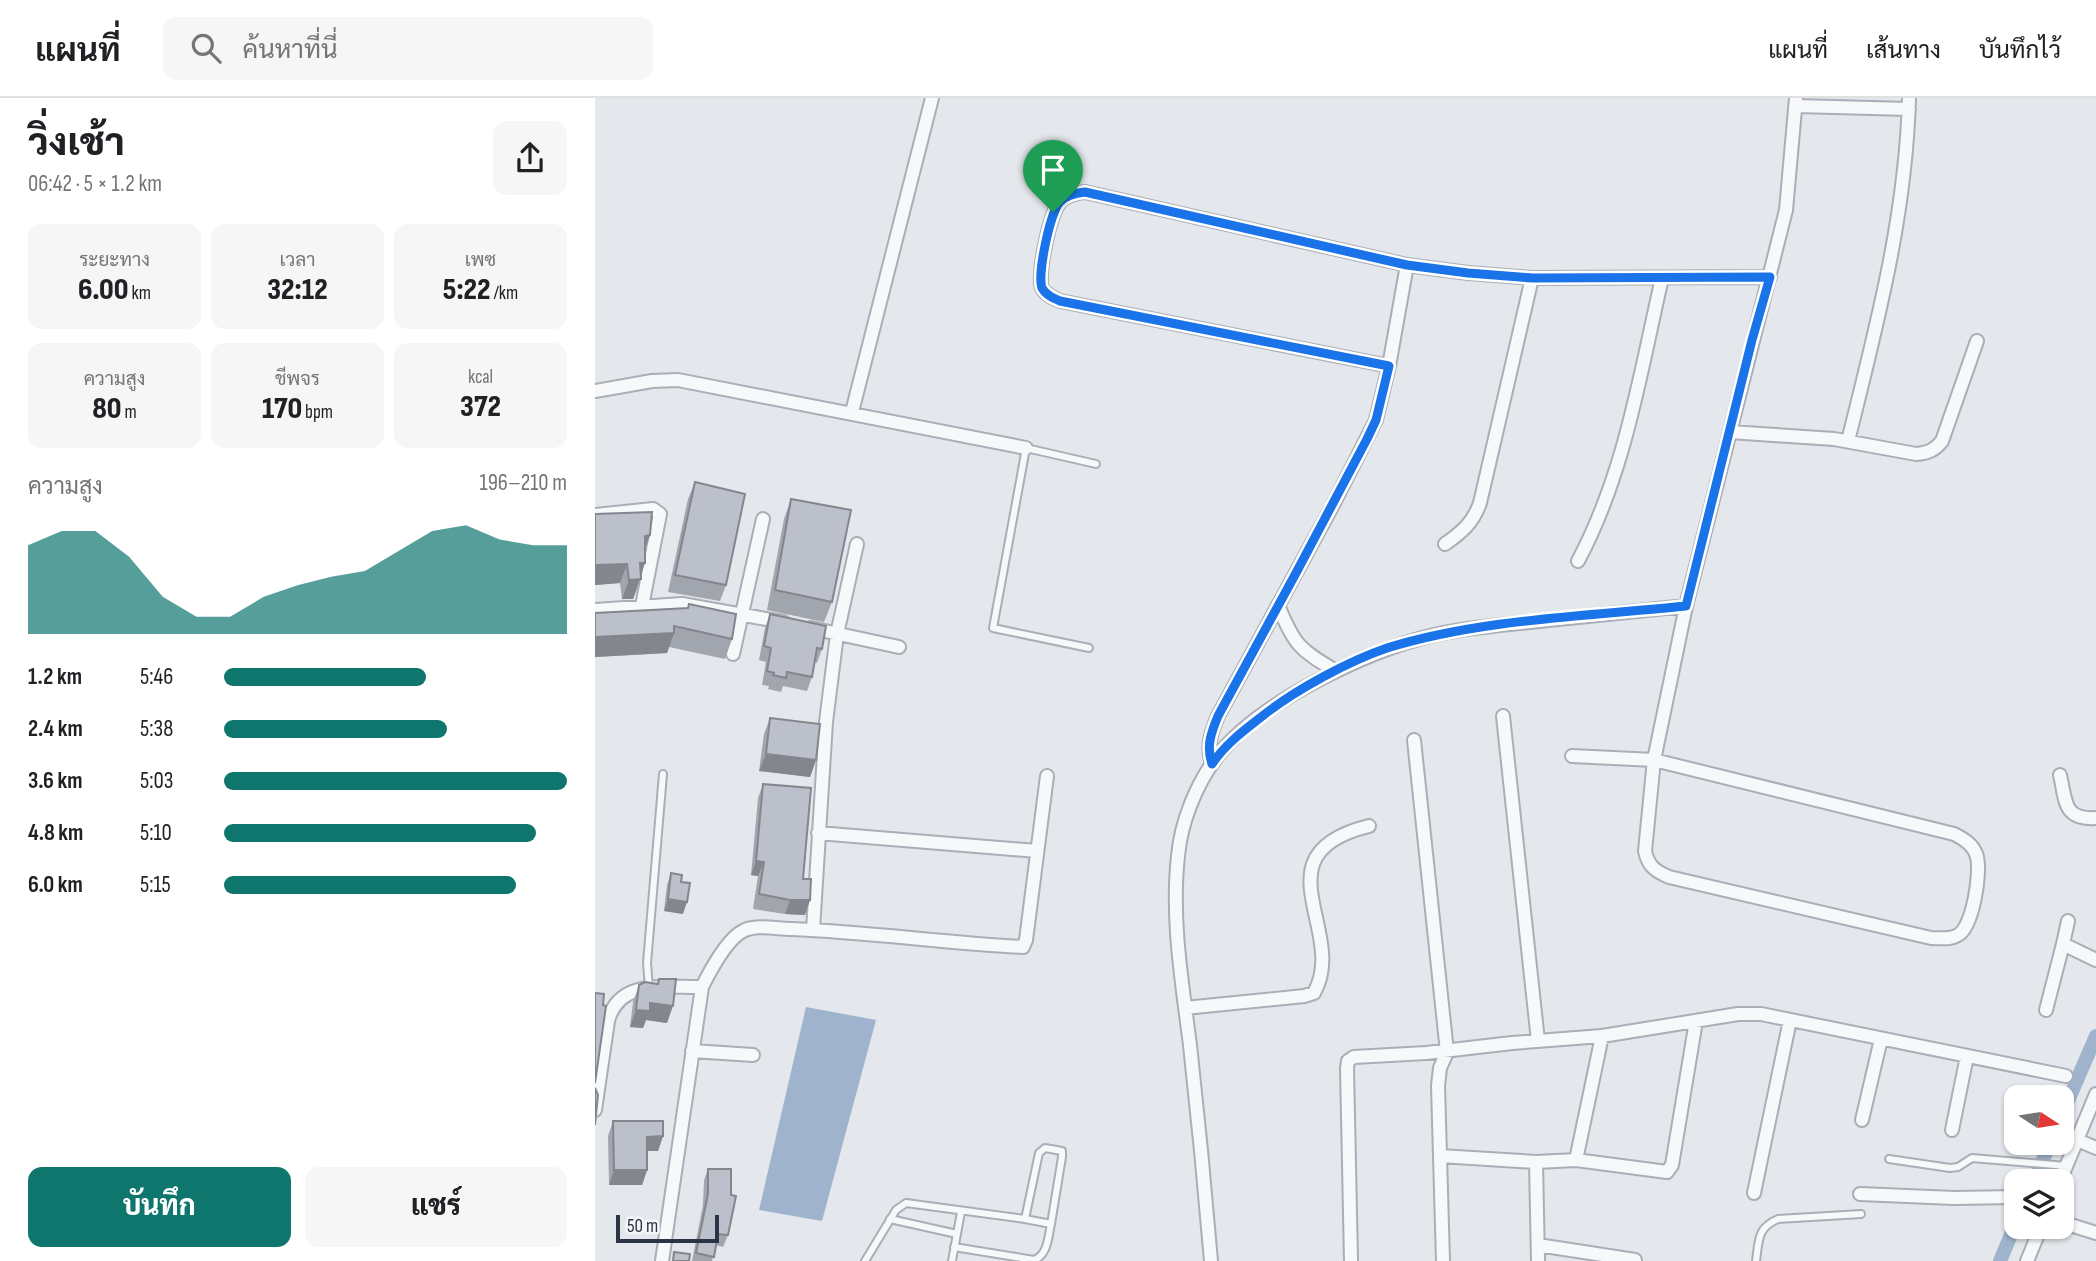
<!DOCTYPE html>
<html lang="th">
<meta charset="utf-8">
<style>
:root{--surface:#fff;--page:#f6f6f6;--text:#202124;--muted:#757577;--line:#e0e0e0;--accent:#0f766e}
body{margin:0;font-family:"Sofia Sans Condensed",Sarabun,sans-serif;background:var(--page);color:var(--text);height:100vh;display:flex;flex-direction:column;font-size:26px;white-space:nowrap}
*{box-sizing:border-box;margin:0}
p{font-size:23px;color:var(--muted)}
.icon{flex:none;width:38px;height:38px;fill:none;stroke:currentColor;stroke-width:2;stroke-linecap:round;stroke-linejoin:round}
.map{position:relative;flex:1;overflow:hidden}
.details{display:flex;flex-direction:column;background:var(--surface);width:595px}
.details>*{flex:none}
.needle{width:46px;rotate:102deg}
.fabs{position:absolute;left:1409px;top:987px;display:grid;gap:14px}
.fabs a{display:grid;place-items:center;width:70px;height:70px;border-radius:14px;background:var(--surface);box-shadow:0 2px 5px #0004;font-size:35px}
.scale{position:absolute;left:21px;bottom:18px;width:103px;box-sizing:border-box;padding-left:7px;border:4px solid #2b3445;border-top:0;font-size:19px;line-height:24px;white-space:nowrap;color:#2b3445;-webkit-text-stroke:5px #f4f6f9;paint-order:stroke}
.pin{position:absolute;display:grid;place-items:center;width:60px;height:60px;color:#fff;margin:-72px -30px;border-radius:50% 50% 50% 0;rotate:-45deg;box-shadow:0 0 7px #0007}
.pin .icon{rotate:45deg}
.round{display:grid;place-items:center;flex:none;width:74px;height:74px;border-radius:14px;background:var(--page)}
.headline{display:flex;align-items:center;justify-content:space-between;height:119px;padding:0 28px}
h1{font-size:38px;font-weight:800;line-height:52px}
.metrics{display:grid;grid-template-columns:repeat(3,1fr);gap:10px;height:119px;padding:7px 28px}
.metrics div{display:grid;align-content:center;border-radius:14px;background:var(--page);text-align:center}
.metrics b{font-size:30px;font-weight:800}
.metrics small{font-size:19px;font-weight:400}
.metrics p{font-size:19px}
.chart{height:196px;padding:14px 28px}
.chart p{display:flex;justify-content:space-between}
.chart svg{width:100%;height:126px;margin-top:7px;fill:var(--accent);opacity:.7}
.action{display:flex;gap:14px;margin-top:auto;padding:14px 28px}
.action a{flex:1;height:80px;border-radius:14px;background:var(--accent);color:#fff;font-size:28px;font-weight:800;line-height:80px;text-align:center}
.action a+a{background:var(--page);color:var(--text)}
ul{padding:0 28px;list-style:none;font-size:23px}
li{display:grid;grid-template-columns:112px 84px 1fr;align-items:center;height:52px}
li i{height:18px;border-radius:9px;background:var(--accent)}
header{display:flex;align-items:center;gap:42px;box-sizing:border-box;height:98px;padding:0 35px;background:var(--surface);border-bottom:2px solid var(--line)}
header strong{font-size:33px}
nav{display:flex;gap:38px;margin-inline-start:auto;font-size:24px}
.search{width:490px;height:63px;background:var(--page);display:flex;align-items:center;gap:18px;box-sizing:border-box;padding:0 24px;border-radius:14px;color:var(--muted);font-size:26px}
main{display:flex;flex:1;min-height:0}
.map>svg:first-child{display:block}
.water{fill:#9fb4cc}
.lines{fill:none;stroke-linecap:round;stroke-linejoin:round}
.canal{stroke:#9fb4cc;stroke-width:14}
.service-casing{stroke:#a9aeb7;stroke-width:10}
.minor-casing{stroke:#a9aeb7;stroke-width:16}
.service{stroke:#f7f8fa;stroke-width:6}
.minor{stroke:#f7f8fa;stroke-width:12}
.wall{fill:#a1a5ae}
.shaded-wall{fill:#83868d}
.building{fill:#bbc0ca;stroke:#83868d;stroke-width:2}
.route-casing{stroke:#fff;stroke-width:14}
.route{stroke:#1a73e8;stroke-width:9}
</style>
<header>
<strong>แผนที่</strong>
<div class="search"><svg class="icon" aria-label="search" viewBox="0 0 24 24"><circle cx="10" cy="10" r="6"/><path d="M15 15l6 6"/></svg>ค้นหาที่นี่</div>
<nav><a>แผนที่</a><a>เส้นทาง</a><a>บันทึกไว้</a></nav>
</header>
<main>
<section class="details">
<div class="headline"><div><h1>วิ่งเช้า</h1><p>06:42 · 5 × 1.2 km</p></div><a class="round"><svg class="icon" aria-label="share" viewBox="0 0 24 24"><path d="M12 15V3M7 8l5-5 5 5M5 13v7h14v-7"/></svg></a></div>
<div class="metrics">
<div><p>ระยะทาง</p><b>6.00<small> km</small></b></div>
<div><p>เวลา</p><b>32:12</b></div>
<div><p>เพซ</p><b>5:22<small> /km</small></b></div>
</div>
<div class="metrics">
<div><p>ความสูง</p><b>80<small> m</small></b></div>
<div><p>ชีพจร</p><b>170<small> bpm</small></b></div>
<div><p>kcal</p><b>372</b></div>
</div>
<div class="chart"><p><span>ความสูง</span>196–210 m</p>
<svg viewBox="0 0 160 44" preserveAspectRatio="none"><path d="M0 44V13L10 8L20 8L30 17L40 31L50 38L60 38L70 31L80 27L90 24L100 22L110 15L120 8L130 6L140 11L150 13L160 13V44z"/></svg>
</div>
<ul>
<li><b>1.2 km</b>5:46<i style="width:59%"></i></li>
<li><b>2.4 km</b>5:38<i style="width:65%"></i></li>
<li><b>3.6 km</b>5:03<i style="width:100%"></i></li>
<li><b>4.8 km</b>5:10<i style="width:91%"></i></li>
<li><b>6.0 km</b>5:15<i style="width:85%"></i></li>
</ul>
<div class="action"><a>บันทึก</a><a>แชร์</a></div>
</section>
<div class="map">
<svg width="1501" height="1163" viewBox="0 0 1501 1163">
<rect width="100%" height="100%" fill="#e4e7ec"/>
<path class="water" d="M 211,909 L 281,922 L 227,1123 L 164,1112 Z"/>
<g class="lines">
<path class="canal" d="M 1466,1019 L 1501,938
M 1439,1083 L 1455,1045
M 1405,1163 L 1421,1125"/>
<g class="service-casing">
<path id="service" d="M 494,550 L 398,530 L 431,350 L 501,366
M 54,890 L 52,865 L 68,676
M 1294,1061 L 1355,1070 L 1363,1069 L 1377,1060 L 1471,1068
M 295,1121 L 362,1136
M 359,1149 L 439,1162 C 453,1157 453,1139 456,1126 L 430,1121
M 270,1163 L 301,1112 L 311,1105 L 430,1121 L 444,1055 L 450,1050 L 467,1053 L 467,1059 L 456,1126
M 357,1163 L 366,1114
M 1161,1163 C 1164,1142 1162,1130 1183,1121 L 1266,1116"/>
</g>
<g class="minor-casing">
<path id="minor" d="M 1201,8 L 1314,11
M 794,268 L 465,203 C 458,200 451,197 447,190 C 442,177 455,114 465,104 C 471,97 481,95 490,94 L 812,167 L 873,175 L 937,180 L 1175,179
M 0,293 L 57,283 L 83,282 L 431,350
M 257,314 L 337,0
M 1135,334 L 1239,341 L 1321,356 C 1333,355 1340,352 1347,343 L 1382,243
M 1253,343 C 1281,230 1311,118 1314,0
M 0,417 L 58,411 L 65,416 L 47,508
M 850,446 C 867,434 878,425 885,405 L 937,180
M 983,463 C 1030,375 1045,276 1067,180
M 683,507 C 699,547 705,552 741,573
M 0,512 L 87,506 L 188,524
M 216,530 L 304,549
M 138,556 L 168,421
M 908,618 L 943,943
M 819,642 L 852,954 L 845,970 L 843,988 L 848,1163
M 977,658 L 1059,662 L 1359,736 C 1369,741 1379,747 1382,759 C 1386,775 1378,829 1363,837 C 1355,842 1345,840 1336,840 L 1074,779 C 1060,773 1053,768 1050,753 L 1059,662 L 1091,508 L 1191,112 L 1201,0
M 617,666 C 611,648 616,635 623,618 L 739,405 L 781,322 L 794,268 L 812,167
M 1465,677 C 1471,703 1468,722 1501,720
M 223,735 L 442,753
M 1473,823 L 1468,846 L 1501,862
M 218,832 L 231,624 L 242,536 L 262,446
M 590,910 L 709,898 L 719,895 C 754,834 660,756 774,728
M 1451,912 L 1468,846
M 97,953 L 158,957
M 0,1012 L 13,923 C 24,880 72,890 107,889
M 1267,1022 L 1286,941
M 1357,1032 L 1372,958
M 1482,1042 L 1501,1050
M 845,1058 L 941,1064
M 981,1062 L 1072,1074 L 1077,1067 L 1101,923
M 1465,1083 L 1501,996
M 1159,1095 L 1195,922
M 1265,1096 L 1359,1100 L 1421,1099
M 1466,1124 L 1501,1135
M 943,1147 L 1040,1162
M 67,1163 L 107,889 C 115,873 132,841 148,833 C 161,826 182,831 196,831 C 274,834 351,845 428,849 L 431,842 L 452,678
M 616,1163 C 610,1091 603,1019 595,947 C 587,884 576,821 583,758 C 586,724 601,687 621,660 C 663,604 772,553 839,537 C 873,529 909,527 944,523 C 993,518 1042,513 1091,508
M 756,1163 L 752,970 L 753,963 L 759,959 L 831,955 L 917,945 L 1007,938 L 1143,916 L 1166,916 L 1471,978
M 943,1163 L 941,1064 L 981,1062 L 1007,938
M 1432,1163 L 1446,1129"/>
</g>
<use href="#service" class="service"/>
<use href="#minor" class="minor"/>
</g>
<path class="wall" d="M 100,384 L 131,487 L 125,503 L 73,494 L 93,401 Z
M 196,401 L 237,504 L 229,524 L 172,512 L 189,421 Z
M 55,437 L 50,452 L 50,465 L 45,477 L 46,481 L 38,501 L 27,501 L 25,485 L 0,487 Z
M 92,510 L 137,541 L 130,561 L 74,549 L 72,555 L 0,559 L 0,515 Z
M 175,516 L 227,551 L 222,565 L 220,564 L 217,579 L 212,593 L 188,588 L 186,594 L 173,591 L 174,588 L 167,587 L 171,564 L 164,562 L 170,530 Z
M 175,620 L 221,662 L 215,679 L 164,673 L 169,636 Z
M 168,686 L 208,781 L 215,802 L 210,817 L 190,816 L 158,811 L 163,778 L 156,777 L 163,700 Z
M 76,775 L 86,784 L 88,816 L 69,813 L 72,787 Z
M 64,881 L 72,925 L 51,922 L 48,930 L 35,929 L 38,904 L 44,887 L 62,886 Z
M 18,1023 L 68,1038 L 63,1053 L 52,1053 L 52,1072 L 47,1087 L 14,1087 L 13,1038 Z
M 113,1071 L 133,1137 L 128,1149 L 121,1147 L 117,1163 L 97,1163 L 108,1107 L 109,1082 Z"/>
<path class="shaded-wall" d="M 55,437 L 48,457 L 50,438 Z
M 45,465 L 50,465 L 38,501 L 27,501 L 34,482 Z
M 32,466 L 25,485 L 0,487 L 0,467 Z
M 79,535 L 72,555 L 0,559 L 0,539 Z
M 171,656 L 221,662 L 215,679 L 164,673 Z
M 161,763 L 169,764 L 163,778 L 156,777 Z
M 73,801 L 92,804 L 88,816 L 69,813 Z
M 195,802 L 215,802 L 210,817 L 190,816 Z
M 55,905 L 78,908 L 72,925 L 51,922 L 48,930 L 35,929 L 41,912 Z
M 68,1038 L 63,1053 L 47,1053 L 52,1039 Z
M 19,1072 L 52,1072 L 47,1087 L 14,1087 Z"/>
<path class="building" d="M 100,384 L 150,396 L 131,487 L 80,477 Z
M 196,401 L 256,412 L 237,504 L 180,492 Z
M 57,414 L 55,437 L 50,438 L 50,465 L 45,465 L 46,481 L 34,482 L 32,466 L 0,467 L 0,416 Z
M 94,506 L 141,516 L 137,541 L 79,528 L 79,535 L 0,539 L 0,515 L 93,510 Z
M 175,516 L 231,528 L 227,551 L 222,550 L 217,579 L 192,574 L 191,580 L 178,577 L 179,575 L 172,573 L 176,550 L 169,548 Z
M 175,620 L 225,626 L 221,662 L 171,656 Z
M 168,686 L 216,690 L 208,781 L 216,781 L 215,802 L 195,802 L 164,796 L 169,764 L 161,763 Z
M 76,775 L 87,777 L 86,784 L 95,785 L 92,804 L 73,801 Z
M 64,881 L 81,881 L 78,908 L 55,905 L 55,913 L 41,912 L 44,887 L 50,884 L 63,886 Z
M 0,895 L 9,896 L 8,907 L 11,908 L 0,985 Z
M 0,990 L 3,997 L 0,1027 Z
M 18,1023 L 68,1023 L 68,1038 L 52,1039 L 52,1072 L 19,1072 Z
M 113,1071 L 136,1071 L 136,1097 L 141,1098 L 133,1137 L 123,1136 L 119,1159 L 101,1155 L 113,1096 Z
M 79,1154 L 95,1156 L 94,1163 L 78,1163 Z"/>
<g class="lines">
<g class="route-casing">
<path id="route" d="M 490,94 L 812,167 L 873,175 L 937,180 L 1175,179 L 1157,242 L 1091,508 C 995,518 884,521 792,550 C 754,563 702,591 670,616 C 651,631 631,645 617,666 C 611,648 616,635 623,618 L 701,475 L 772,341 L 781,322 L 794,268 L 465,203 C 458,200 451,197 447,190 C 442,177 455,114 465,104 C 471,97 481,95 490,94 Z"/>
</g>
<use href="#route" class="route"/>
</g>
</svg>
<div class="fabs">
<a><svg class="needle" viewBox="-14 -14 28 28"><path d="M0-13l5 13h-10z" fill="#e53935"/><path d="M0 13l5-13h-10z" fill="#757577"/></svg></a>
<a><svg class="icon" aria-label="layers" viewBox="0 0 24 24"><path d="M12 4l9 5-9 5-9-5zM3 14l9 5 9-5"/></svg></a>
</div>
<div class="scale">50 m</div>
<div class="pin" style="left:458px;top:114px;background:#1e9e55"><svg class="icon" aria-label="arrive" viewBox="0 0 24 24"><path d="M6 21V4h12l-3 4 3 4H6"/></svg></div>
</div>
</main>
